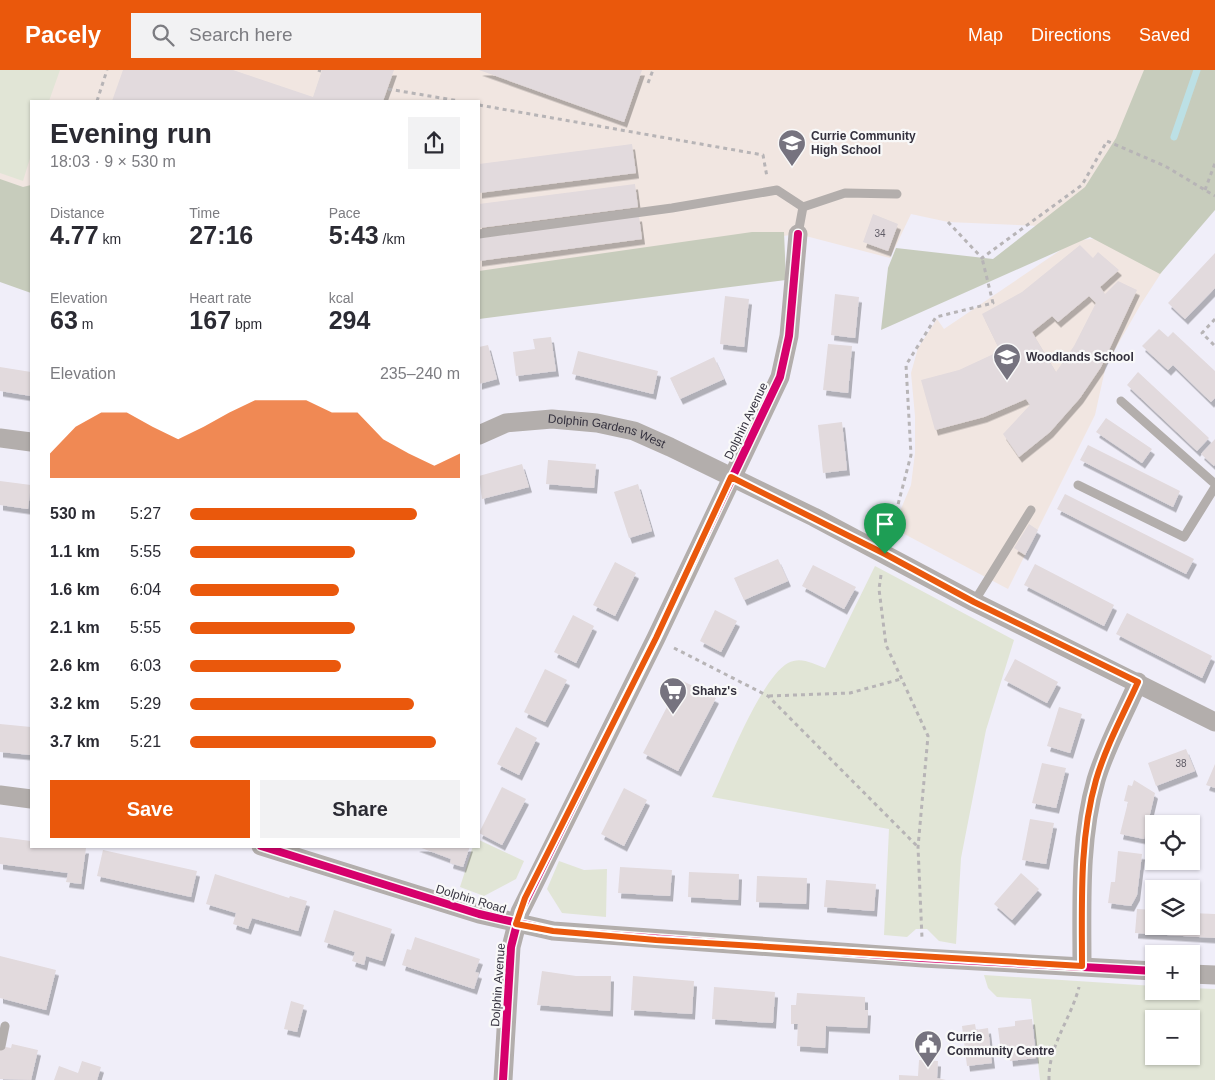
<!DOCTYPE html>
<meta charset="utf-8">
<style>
:root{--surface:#fff;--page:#f2f2f3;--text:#2b2b33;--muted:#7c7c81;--accent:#ea580c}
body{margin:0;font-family:Helvetica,sans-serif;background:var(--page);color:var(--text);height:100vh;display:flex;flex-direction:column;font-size:19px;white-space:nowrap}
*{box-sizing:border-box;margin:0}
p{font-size:16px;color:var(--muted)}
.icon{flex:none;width:28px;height:28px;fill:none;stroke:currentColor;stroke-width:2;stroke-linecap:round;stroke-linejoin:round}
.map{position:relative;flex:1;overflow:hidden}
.sheet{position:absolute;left:30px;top:30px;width:450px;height:748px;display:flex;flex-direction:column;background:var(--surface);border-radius:0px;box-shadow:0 1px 4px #0004}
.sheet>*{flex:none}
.buttons{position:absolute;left:1145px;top:745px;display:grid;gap:10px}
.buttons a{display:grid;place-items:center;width:55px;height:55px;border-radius:0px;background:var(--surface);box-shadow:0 1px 4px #0004;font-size:25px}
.pin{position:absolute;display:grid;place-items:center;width:42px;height:42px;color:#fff;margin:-51px -21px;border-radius:50% 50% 50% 0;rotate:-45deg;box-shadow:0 0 5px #0007}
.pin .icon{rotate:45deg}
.round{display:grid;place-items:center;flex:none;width:52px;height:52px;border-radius:0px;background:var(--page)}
.headline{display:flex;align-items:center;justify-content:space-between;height:85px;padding:0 20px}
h1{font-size:28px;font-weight:700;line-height:38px}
.stats{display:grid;grid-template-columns:repeat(3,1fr);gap:8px;height:85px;padding:5px 20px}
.stats div{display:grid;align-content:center}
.stats b{font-size:25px;font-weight:700}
.stats small{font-size:14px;font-weight:400}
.stats p{font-size:14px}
.chart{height:140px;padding:10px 20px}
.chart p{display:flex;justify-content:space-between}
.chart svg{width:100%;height:90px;margin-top:5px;fill:var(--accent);opacity:.7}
.action{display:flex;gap:10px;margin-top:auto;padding:10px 20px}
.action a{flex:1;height:58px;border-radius:0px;background:var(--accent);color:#fff;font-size:20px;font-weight:700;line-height:58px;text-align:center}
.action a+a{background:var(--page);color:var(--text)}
ul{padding:0 20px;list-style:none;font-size:16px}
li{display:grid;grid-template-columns:80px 60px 1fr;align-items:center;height:38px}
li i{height:12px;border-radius:6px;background:var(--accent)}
header{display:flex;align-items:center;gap:30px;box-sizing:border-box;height:70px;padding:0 25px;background:var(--accent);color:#fff}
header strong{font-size:24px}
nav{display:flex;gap:28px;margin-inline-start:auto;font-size:18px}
.search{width:350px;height:45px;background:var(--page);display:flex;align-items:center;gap:12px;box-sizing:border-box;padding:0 18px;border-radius:0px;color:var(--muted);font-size:19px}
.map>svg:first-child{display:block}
.education{fill:#f1e6e1}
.green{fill:#e1e5d6;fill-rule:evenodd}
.forest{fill:#c7ccbc}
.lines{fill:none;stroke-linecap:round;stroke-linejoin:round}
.stream{stroke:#bce0e5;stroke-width:7}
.building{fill:#e2dadd;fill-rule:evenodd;filter:url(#shadow)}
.path{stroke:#b7b4b6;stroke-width:3;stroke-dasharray:4 4;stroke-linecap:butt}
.service{stroke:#b3aeac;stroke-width:9}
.minor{stroke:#b3aeac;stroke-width:19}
.cycleway-casing{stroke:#f9f9f9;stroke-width:11}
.cycleway{stroke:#d6006c;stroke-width:8}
.route-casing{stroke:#fff;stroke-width:10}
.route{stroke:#ea580c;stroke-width:6}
.labels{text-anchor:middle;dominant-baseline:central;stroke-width:4.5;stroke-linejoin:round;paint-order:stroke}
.number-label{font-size:10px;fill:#605c66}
.poi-label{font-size:12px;font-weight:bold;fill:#34313e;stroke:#f9f9f9;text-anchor:start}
.street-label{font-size:12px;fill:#34313e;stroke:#f9f9f9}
</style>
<header>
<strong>Pacely</strong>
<div class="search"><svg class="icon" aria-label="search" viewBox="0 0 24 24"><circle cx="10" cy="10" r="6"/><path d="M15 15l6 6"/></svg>Search here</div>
<nav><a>Map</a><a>Directions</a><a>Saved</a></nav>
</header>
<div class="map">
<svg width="1215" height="1010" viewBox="0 0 1215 1010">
<defs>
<filter id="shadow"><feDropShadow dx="3" dy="5.5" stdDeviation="0" flood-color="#0004"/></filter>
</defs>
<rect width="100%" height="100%" fill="#f0eef9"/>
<path class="education" d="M 0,0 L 1154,0 L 1129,63 L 1064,157 L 948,152 L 911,144 L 890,188 L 798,164 L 479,206 L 479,31 L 31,31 L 31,132 L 0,151 Z
M 1213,123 L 1141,234 L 1106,295 L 1095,345 L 1008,519 L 893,458 L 911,415 L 915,383 L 915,346 L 911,303 L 918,278 L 937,249 L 944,259 L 1074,171 L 1107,167 Z"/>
<path class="green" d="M 0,0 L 60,0 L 49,31 L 31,31 L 31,85 L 23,111 L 0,103 Z
M 875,496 L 1014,570 L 986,660 L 961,788 L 956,874 L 939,871 L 927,859 L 916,859 L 907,867 L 884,865 L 889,759 L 712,727 C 727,696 761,608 788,593 C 801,586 813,594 825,598 Z
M 479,770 L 524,791 L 516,809 L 484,826 L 460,817 L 473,776 L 479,776 Z
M 559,791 L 584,800 L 607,799 L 606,847 L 562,843 L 547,819 Z
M 984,905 L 1154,916 L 1154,921 L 1191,921 L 1191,918 L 1215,919 L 1215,1010 L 1040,1010 L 1031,929 L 997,927 L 988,918 ZM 1154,949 L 1191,949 L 1191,986 L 1154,986 Z"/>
<path class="forest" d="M 1144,0 L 1215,0 L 1215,140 L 1160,204 L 1090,167 L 881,260 L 888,198 L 896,178 L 993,189 L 1085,117 L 1116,68 Z
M 0,109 L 23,117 L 31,115 L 31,223 L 0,212 Z
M 752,162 L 784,162 L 786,210 L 479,249 L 479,201 Z"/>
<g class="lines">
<path class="stream" d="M 1174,67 L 1197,0"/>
</g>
<path class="building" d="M 123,0 L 233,0 L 313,27 L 322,0 L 394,0 L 383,31 L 112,31 Z
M 479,0 L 642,0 L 624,52 Z
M 632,74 L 636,103 L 479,123 L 479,94 Z
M 635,114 L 638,137 L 479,158 L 479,134 Z
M 873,144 L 898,154 L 888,181 L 863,172 Z
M 639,146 L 642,169 L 479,191 L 479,168 Z
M 1080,175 L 1093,188 L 1098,182 L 1119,200 L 1100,217 L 1105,224 L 1118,211 L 1137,220 L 1101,297 L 1080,328 L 1050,362 L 1019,387 L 1003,364 L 1030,335 L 1026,329 L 984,347 L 935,360 L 921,310 L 959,300 L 1000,281 L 982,244 L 1022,222 ZM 1089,226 L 1096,233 L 1074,276 L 1056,302 L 1032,262 L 1052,246 L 1058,252 Z
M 1215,183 L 1215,218 L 1185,249 L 1168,233 Z
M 835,224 L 859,227 L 855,268 L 831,265 Z
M 725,226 L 749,229 L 744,277 L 720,274 Z
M 1159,259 L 1168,267 L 1173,262 L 1215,301 L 1215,328 L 1211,332 L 1173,295 L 1168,300 L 1142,276 Z
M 551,267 L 556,301 L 516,306 L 513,282 L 535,279 L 533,269 Z
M 828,274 L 852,276 L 848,323 L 823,320 Z
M 488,275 L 497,309 L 479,314 L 479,277 Z
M 578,281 L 658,301 L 653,324 L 572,304 Z
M 714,287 L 724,309 L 680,329 L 670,308 Z
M 0,297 L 31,302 L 31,326 L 0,321 Z
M 1138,302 L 1209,368 L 1197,381 L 1127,315 Z
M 1106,348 L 1152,379 L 1142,393 L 1096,362 Z
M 842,352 L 847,400 L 823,403 L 818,355 Z
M 1215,369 L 1215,394 L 1214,396 L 1201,384 Z
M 1088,375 L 1180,421 L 1173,437 L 1080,390 Z
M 548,390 L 596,394 L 594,418 L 546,414 Z
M 522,394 L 529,417 L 482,429 L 479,406 Z
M 0,411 L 31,415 L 28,439 L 0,435 Z
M 638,414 L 652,461 L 629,468 L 614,422 Z
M 1065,424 L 1194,489 L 1186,504 L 1057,439 Z
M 1029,454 L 1038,460 L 1025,485 L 1014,478 Z
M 778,489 L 788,511 L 744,530 L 734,508 Z
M 615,492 L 636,503 L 615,546 L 593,535 Z
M 1035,494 L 1114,535 L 1104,556 L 1024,515 Z
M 813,495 L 856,517 L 844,539 L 802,516 Z
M 715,540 L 737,551 L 721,582 L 700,571 Z
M 1127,543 L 1212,586 L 1202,608 L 1116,564 Z
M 573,545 L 594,556 L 576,593 L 554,582 Z
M 1015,589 L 1058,612 L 1047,633 L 1004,610 Z
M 545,599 L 567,610 L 545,652 L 524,642 Z
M 681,610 L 716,628 L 678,701 L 643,683 Z
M 1059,637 L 1082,644 L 1070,683 L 1047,676 Z
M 0,654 L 31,657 L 31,685 L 0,682 Z
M 516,657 L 537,668 L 519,705 L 497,694 Z
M 1186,679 L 1195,701 L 1156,716 L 1148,693 Z
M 1042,693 L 1066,698 L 1056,738 L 1032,733 Z
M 1215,694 L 1215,718 L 1206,715 Z
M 1134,710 L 1155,723 L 1144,769 L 1120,764 L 1128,732 L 1124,731 L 1128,715 L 1132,716 Z
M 502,717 L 526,729 L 502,775 L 479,763 Z
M 624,718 L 647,730 L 624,776 L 601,764 Z
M 1030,749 L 1054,753 L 1046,794 L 1022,790 Z
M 0,767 L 31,771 L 31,776 L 86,778 L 81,814 L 66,812 L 68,803 L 0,794 Z
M 416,776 L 470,776 L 463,797 L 450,793 L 451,789 Z
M 103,780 L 197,801 L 191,827 L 97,806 Z
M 1118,781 L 1142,784 L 1137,825 L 1131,836 L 1108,833 L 1111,812 L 1115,812 Z
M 620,797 L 672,800 L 670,826 L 618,823 Z
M 689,802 L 739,804 L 738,830 L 688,827 Z
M 1021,803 L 1039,819 L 1012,850 L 994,834 Z
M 215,804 L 289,828 L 290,826 L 307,831 L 298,861 L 252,848 L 248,859 L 233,854 L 236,843 L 206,834 Z
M 757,806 L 807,808 L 806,834 L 756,832 Z
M 826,810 L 876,814 L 874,841 L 824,837 Z
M 1137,839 L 1154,840 L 1154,856 L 1191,856 L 1191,843 L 1215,844 L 1215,868 L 1135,863 Z
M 334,840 L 392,859 L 382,891 L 366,886 L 364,895 L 352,891 L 355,882 L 324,872 Z
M 415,867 L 480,889 L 475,902 L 479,903 L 474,919 L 402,895 L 407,879 L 411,880 Z
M 0,886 L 56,900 L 46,940 L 0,928 Z
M 542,901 L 576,906 L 611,906 L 610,941 L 537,935 Z
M 633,906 L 694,911 L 692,944 L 631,940 Z
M 714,917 L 775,922 L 773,953 L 712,949 Z
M 797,923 L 865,927 L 865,940 L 868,940 L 867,958 L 826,956 L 825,978 L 797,976 L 798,954 L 791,954 L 791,935 L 796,935 Z
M 291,931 L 304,935 L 297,962 L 284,959 Z
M 1032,949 L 1036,988 L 1010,991 L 1009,981 L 1001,982 L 998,958 L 1015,956 L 1015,951 Z
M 975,954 L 976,960 L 988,958 L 992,993 L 967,996 L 962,956 Z
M 12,974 L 38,980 L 31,1010 L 0,1009 L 0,976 L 11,978 Z
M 919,990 L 938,991 L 937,1008 L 946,1010 L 899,1010 L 899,1005 L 918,1006 Z
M 82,991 L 101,997 L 97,1010 L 54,1010 L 59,996 L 78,1003 Z"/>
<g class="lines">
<path class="path" d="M 318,0 L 321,1
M 648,13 L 653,0
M 388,19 L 459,31
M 97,31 L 107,0
M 479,35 L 763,85 L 767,107
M 1205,120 L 1215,93
M 948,152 L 982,188 L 1082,115 L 1107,71 L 1165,96 L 1215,126
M 1215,249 L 1202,263 L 1215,276
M 890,465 L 911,385 L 906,295 L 936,247 L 993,233 L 982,188
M 881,505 L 879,519 L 886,575 L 928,666 L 918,777 L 922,868
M 674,578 L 768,626 L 918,777
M 769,626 L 850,623 L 901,609
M 1049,1010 C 1048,976 1071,949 1079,917"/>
<path class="service" d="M 803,137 L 845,123 L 897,124
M 479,164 L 672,138 L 777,120 L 803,137
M 798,164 L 803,137
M 1121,331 L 1215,414
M 1078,415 L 1184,467 L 1215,417
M 974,532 L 1031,440
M 1,976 L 5,956"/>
<g class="minor">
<path id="s1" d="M 479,365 L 506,353 L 552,349 L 597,353 L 634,361 L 670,377 L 814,447 L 974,532 L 1215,652"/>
<path d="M 0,368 L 31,372"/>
<path d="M 0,725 L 31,729"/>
<path d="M 261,776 L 479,844 L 553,861 L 923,888 L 1154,901"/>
<path d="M 1082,896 C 1082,835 1079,769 1096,710 C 1106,676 1124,645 1138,612"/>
<path d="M 1191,904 L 1215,905"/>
<path d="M 503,1010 L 511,877 L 520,842 L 656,568 L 780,307 L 789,266 L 798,164"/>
</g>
<g class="cycleway-casing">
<path id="cycleway" d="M 261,776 L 479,844 L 553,861 L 923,888 L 1154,901
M 503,1010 L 511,877 L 520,842 L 656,568 L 780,307 L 789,266 L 798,164"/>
</g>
<use href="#cycleway" class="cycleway"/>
</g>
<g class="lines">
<g class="route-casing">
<path id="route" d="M 731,407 L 885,484 L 974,532 L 1138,612 C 1123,645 1106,676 1096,710 C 1079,769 1082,835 1082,896 L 656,870 L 553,861 L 516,854 L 525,828 L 656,568 Z"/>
</g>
<use href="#route" class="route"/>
</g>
<defs>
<g id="school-pin" transform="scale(1.4375)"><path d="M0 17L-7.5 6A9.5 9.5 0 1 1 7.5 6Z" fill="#76737f" stroke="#f9f9f9"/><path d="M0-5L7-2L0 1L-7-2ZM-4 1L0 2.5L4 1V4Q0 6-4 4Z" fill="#fff"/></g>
<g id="supermarket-pin" transform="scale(1.4375)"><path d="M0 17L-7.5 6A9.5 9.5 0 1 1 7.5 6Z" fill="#76737f" stroke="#f9f9f9"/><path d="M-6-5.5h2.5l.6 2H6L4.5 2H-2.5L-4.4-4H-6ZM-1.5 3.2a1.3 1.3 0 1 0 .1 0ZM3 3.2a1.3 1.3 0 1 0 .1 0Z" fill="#fff"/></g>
<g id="civic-pin" transform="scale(1.4375)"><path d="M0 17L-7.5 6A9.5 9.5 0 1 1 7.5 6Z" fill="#76737f" stroke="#f9f9f9"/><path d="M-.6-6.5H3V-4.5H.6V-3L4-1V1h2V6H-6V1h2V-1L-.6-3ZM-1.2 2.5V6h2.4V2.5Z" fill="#fff"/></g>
</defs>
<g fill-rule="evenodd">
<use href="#school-pin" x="792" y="73"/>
<use href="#school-pin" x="1007" y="287"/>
<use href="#supermarket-pin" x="673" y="621"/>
<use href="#civic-pin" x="928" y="974"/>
</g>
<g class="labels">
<g class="number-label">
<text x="880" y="163">34</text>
<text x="1181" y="693">38</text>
</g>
<g class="poi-label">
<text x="811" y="66">Currie Community<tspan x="811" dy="14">High School</tspan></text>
<text x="1026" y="287">Woodlands School</text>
<text x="692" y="621">Shahz's</text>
<text x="947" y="967">Currie<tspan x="947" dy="14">Community Centre</tspan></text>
</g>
<g class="street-label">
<text transform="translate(746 351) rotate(-64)">Dolphin Avenue</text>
<text stroke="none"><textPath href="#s1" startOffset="132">Dolphin Gardens West</textPath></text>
<text transform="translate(471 829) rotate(17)">Dolphin Road</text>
<text transform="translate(498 915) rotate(-86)">Dolphin Avenue</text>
</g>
</g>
</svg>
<div class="buttons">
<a><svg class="icon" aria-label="locate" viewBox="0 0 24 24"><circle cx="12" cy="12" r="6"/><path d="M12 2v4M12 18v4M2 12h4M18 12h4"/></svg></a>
<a><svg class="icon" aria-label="layers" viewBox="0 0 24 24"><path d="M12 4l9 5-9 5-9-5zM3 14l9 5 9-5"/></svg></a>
<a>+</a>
<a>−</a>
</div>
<div class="pin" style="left:885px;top:484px;background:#1e9e55"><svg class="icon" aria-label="arrive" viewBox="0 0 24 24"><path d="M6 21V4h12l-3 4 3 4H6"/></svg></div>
<section class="sheet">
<div class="headline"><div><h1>Evening run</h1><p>18:03 · 9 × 530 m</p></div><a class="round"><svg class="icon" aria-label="share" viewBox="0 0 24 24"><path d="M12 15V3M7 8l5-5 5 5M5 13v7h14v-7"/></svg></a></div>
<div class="stats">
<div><p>Distance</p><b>4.77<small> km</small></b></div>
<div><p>Time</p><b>27:16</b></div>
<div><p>Pace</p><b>5:43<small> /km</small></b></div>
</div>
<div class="stats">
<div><p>Elevation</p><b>63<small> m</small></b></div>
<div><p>Heart rate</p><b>167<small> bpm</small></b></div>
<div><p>kcal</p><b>294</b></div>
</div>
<div class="chart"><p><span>Elevation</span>235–240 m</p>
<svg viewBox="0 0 160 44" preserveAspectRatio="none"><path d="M0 44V32L10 19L20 12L30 12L40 19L50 25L60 19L70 12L80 6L90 6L100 6L110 12L120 12L130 25L140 32L150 38L160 32V44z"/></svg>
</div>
<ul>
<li><b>530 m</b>5:27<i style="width:84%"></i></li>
<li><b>1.1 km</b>5:55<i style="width:61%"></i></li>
<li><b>1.6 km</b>6:04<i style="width:55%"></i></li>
<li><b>2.1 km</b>5:55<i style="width:61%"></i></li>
<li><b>2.6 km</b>6:03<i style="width:56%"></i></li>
<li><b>3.2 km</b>5:29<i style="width:83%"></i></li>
<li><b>3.7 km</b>5:21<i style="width:91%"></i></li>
</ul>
<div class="action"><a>Save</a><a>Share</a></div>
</section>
</div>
